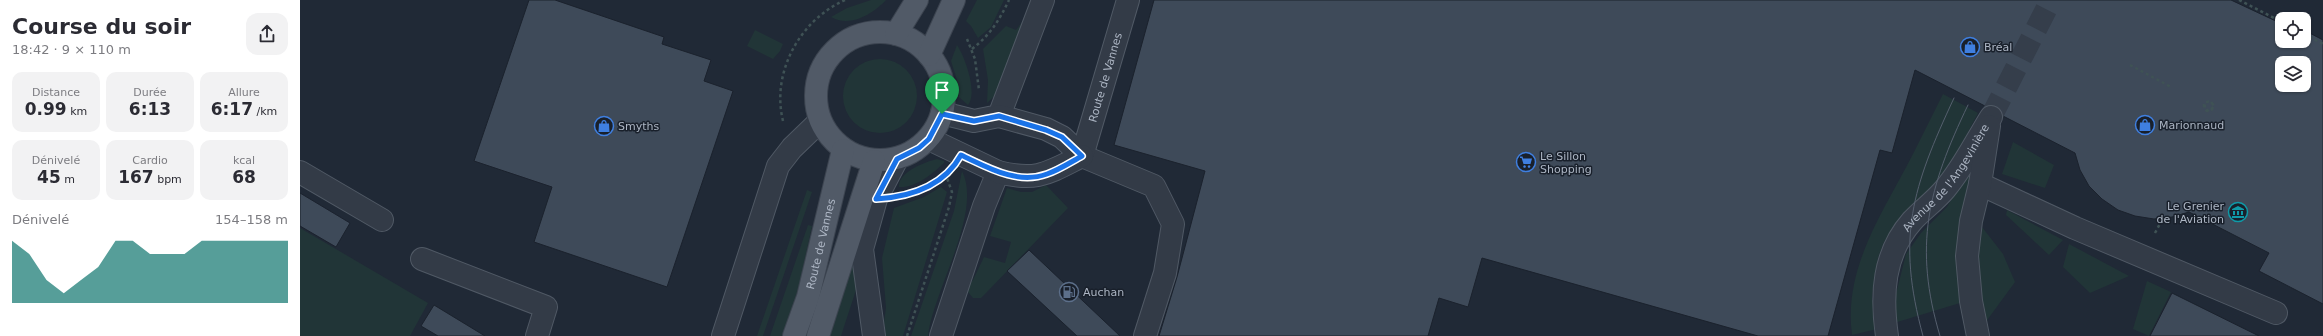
<!DOCTYPE html>
<html lang="fr">
<meta charset="utf-8">
<style>
:root{--surface:#fff;--page:#f2f2f3;--text:#2b2b33;--muted:#7c7c81;--accent:#0f766e}
body{margin:0;font-family:"DejaVu Sans",sans-serif;background:var(--page);color:var(--text);height:100vh;display:flex;flex-direction:column;font-size:15px;white-space:nowrap}
*{box-sizing:border-box;margin:0}
p{font-size:13px;color:var(--muted)}
.icon{flex:none;width:22px;height:22px;fill:none;stroke:currentColor;stroke-width:2;stroke-linecap:round;stroke-linejoin:round}
.map{position:relative;flex:1;overflow:hidden}
.side{display:flex;flex-direction:column;background:var(--surface);width:300px}
.side>*{flex:none}
.fabs{position:absolute;left:1975px;top:12px;display:grid;gap:8px}
.fabs a{display:grid;place-items:center;width:36px;height:36px;border-radius:8px;background:var(--surface);box-shadow:0 1px 3px #0004;font-size:20px}
.pin{position:absolute;display:grid;place-items:center;width:34px;height:34px;color:#fff;margin:-41px -17px;border-radius:50% 50% 50% 0;rotate:-45deg;box-shadow:0 0 4px #0007}
.pin .icon{rotate:45deg}
.round{display:grid;place-items:center;flex:none;width:42px;height:42px;border-radius:12px;background:var(--page)}
.overview{display:flex;align-items:center;justify-content:space-between;height:68px;padding:0 12px}
h1{font-size:22px;font-weight:700;line-height:30px}
.figures{display:grid;grid-template-columns:repeat(3,1fr);gap:6px;height:68px;padding:4px 12px}
.figures div{display:grid;align-content:center;border-radius:10px;background:var(--page);text-align:center}
.figures b{font-size:17px;font-weight:700}
.figures small{font-size:11px;font-weight:400}
.figures p{font-size:11px}
.chart{height:112px;padding:8px 12px}
.chart p{display:flex;justify-content:space-between}
.chart svg{width:100%;height:72px;margin-top:4px;fill:var(--accent);opacity:.7}
main{display:flex;flex:1;min-height:0}
.map>svg:first-child{display:block}
.grass{fill:#213537}
.building{fill:#3e4a59;stroke:#1b222d;fill-rule:evenodd}
.lines{fill:none;stroke-linecap:round;stroke-linejoin:round}
.minor-tunnel{stroke:#353e4b;stroke-width:22;stroke-dasharray:22 11;stroke-linecap:butt}
.minor-casing{stroke:#505965;stroke-width:24}
.major-casing{stroke:#3c4450;stroke-width:24}
.path{stroke:#3f5255;stroke-width:2.5;stroke-dasharray:3 3;stroke-linecap:butt}
.minor{stroke:#333b47;stroke-width:22}
.major{stroke:#515a67;stroke-width:22}
.tram{stroke:#555f6e;stroke-width:1}
.route-casing{stroke:#fff;stroke-width:8}
.route{stroke:#1a73e8;stroke-width:5}
.labels{text-anchor:middle;dominant-baseline:central;stroke-width:3;stroke-linejoin:round;paint-order:stroke}
.poi-label{font-size:11px;fill:#adb6c4;stroke:#19202b;text-anchor:start}
.street-label{font-size:11px;fill:#adb6c4;stroke:#19202b}
</style>
<main>
<section class="side">
<div class="overview"><div><h1>Course du soir</h1><p>18:42 · 9 × 110 m</p></div><a class="round"><svg class="icon" aria-label="share" viewBox="0 0 24 24"><path d="M12 15V3M7 8l5-5 5 5M5 13v7h14v-7"/></svg></a></div>
<div class="figures">
<div><p>Distance</p><b>0.99<small> km</small></b></div>
<div><p>Durée</p><b>6:13</b></div>
<div><p>Allure</p><b>6:17<small> /km</small></b></div>
</div>
<div class="figures">
<div><p>Dénivelé</p><b>45<small> m</small></b></div>
<div><p>Cardio</p><b>167<small> bpm</small></b></div>
<div><p>kcal</p><b>68</b></div>
</div>
<div class="chart"><p><span>Dénivelé</span>154–158 m</p>
<svg viewBox="0 0 160 44" preserveAspectRatio="none"><path d="M0 44V6L10 14L20 30L30 38L40 30L50 22L60 6L70 6L80 14L90 14L100 14L110 6L120 6L130 6L140 6L150 6L160 6V44z"/></svg>
</div>
</section>
<div class="map">
<svg width="2023" height="336" viewBox="0 0 2023 336">
<rect width="100%" height="100%" fill="#202936"/>
<path class="grass" d="M 571,0 L 586,0 C 573,14 550,28 531,17 L 547,8 Z
M 677,0 L 704,0 L 691,27 L 678,38 L 671,26 L 666,21 Z
M 722,22 L 723,23 L 701,90 L 687,103 L 688,80 L 683,49 L 706,26 L 716,30 Z
M 455,30 L 483,44 L 480,51 L 473,59 L 447,46 Z
M 657,45 C 665,57 678,93 668,105 L 659,97 L 657,80 L 651,61 Z
M543 96a37 37 0 1 1 74 0a37 37 0 1 1-74 0Z
M 1643,94 L 1678,113 L 1647,173 L 1595,227 L 1584,242 L 1578,258 L 1572,296 L 1577,329 L 1552,335 C 1543,267 1584,211 1613,154 C 1623,134 1633,114 1643,94 Z
M 1713,142 L 1754,165 L 1745,188 L 1702,174 Z
M 637,159 L 644,161 L 644,163 C 632,174 616,188 599,187 C 598,172 625,162 637,159 Z
M 662,171 C 683,212 633,291 628,336 L 611,336 L 654,211 Z
M 1668,171 L 1672,173 L 1660,303 L 1594,323 L 1595,298 L 1606,254 L 1621,233 L 1647,207 Z
M 746,185 L 768,208 L 685,294 L 681,298 L 673,298 L 668,292 L 668,286 L 673,280 L 684,257 L 705,263 L 711,242 L 690,236 L 707,188 L 721,192 L 732,192 Z
M 641,187 L 647,192 L 603,336 L 586,336 L 584,322 L 586,308 L 582,258 L 594,208 L 624,197 Z
M 507,190 L 512,192 L 463,336 L 457,336 Z
M 1707,210 L 1763,240 L 1749,255 L 1706,215 Z
M 508,225 L 512,226 L 500,282 L 485,336 L 470,336 Z
M 1682,227 L 1703,254 L 1715,282 L 1685,323 L 1690,336 L 1685,336 C 1680,299 1675,263 1682,227 Z
M 0,228 L 128,303 L 110,336 L 0,336 Z
M 1769,244 L 1829,276 L 1790,293 L 1763,267 Z
M 551,261 L 554,262 L 557,286 L 555,293 L 541,336 L 526,336 Z
M 1847,281 L 1871,292 L 1849,336 L 1833,329 Z"/>
<path class="building" d="M 229,0 L 255,0 L 364,37 L 362,44 L 411,60 L 404,81 L 433,91 L 367,287 L 234,242 L 252,187 L 174,161 Z
M 854,0 L 1931,0 L 1980,23 L 1982,19 L 1982,41 L 2004,41 L 2004,30 L 2023,40 L 2023,304 L 1959,271 L 1969,253 L 1889,212 L 1872,217 L 1854,219 L 1835,216 L 1818,210 L 1802,199 L 1789,186 L 1780,170 L 1775,153 L 1703,116 L 1697,106 L 1691,105 L 1685,106 L 1615,70 L 1592,153 L 1580,150 L 1528,336 L 1458,336 L 1182,258 L 1168,307 L 1139,298 L 1128,336 L 859,336 L 877,277 L 905,171 L 814,145 ZM 1982,63 L 2004,63 L 2004,85 L 1982,85 Z
M 0,193 L 50,223 L 36,247 L 0,226 Z
M 729,250 L 820,336 L 777,336 L 707,271 Z
M 1872,293 L 1959,336 L 1850,336 Z
M 134,305 L 185,336 L 138,336 L 121,326 Z"/>
<g class="lines">
<path class="minor-tunnel" d="M 1691,117 L 1751,0"/>
<g class="minor-casing">
<g id="minor">
<path d="M 642,113 L 674,121 L 699,116 L 743,0"/>
<path d="M 699,116 L 746,129 L 762,137 L 782,156 L 854,186 L 873,224 L 865,273 L 845,336"/>
<path d="M 629,139 L 698,172 L 684,206 L 641,336"/>
<path id="s1" d="M 782,156 L 828,0"/>
<path d="M 0,172 L 82,220"/>
<path d="M 698,172 C 737,182 748,173 782,156"/>
<path d="M 1680,184 L 1775,228 L 1976,313"/>
<path d="M 122,259 L 246,307 L 237,336"/>
<path d="M 423,336 L 478,166 L 492,148 L 520,121"/>
<path d="M 574,336 L 562,249 L 576,199 L 597,159"/>
<path id="s2" d="M 1587,336 C 1581,295 1583,254 1612,221 C 1622,210 1635,201 1645,189 C 1663,168 1676,141 1691,117"/>
<path d="M 1678,336 L 1671,301 L 1667,256 L 1671,221 L 1680,184 L 1689,126"/>
</g>
</g>
<g class="major-casing">
<g id="major">
<circle cx="580" cy="96" r="64"/>
<path d="M 596,34 L 617,0"/>
<path d="M 629,55 L 654,0"/>
<path id="s3" d="M 494,336 L 508,297 L 543,150"/>
<path d="M 518,336 L 574,161"/>
</g>
</g>
<path class="path" d="M 1939,0 L 1982,22
M 563,34 L 569,27
M 2004,34 L 2023,44
M 667,39 L 675,59 L 679,90
M 672,49 C 690,35 699,21 709,0
M 1830,65 L 1871,87
M 1904,104 C 1903,112 1911,114 1914,106 C 1912,102 1909,100 1905,103 L 1905,109 L 1909,111 L 1914,106 L 1911,102 L 1906,102
M 483,121 C 471,72 500,20 545,0
M 609,194 L 630,186 L 645,176
M 1855,233 L 1863,218
M 607,336 L 649,207 L 652,192 L 647,178"/>
<use href="#minor" class="minor"/>
<use href="#major" class="major"/>
<path class="tram" d="M 1623,336 C 1596,237 1612,188 1654,98
M 1640,336 C 1613,246 1628,188 1668,105"/>
</g>
<g class="lines">
<g class="route-casing">
<path id="route" d="M 642,114 L 674,121 L 699,116 L 746,130 L 762,137 L 782,156 C 771,162 759,170 747,174 C 717,185 687,167 661,155 C 644,186 610,197 576,199 L 597,159 L 619,148 L 629,139 Z"/>
</g>
<use href="#route" class="route"/>
</g>
<defs>
<g id="shop-ring" transform="scale(1)"><circle r="9.5" fill="#19202b" stroke="#3f7fe0" stroke-width="1.5"/><path d="M-5-2.5h2.3a2.7 3.5 0 0 1 5.4 0H5L5.5 6h-11ZM-1.5-2.5h3a1.5 2.3 0 0 0-3 0Z" fill="#3f7fe0"/></g>
<g id="supermarket-ring" transform="scale(1)"><circle r="9.5" fill="#19202b" stroke="#3f7fe0" stroke-width="1.5"/><path d="M-6-5.5h2.5l.6 2H6L4.5 2H-2.5L-4.4-4H-6ZM-1.5 3.2a1.3 1.3 0 1 0 .1 0ZM3 3.2a1.3 1.3 0 1 0 .1 0Z" fill="#3f7fe0"/></g>
<g id="museum-ring" transform="scale(1)"><circle r="9.5" fill="#19202b" stroke="#0f9aa8" stroke-width="1.5"/><path d="M0-6L6-3V-2H-6V-3ZM-5-1h2V3h-2ZM-1-1h2V3h-2ZM3-1h2V3H3ZM-6 4H6V6H-6Z" fill="#0f9aa8"/></g>
<g id="fuel-ring" transform="scale(1)"><circle r="9.5" fill="#19202b" stroke="#5c6f8a" stroke-width="1.5"/><path d="M-5.5-6h7V0h2V4h1.3V-2.5L3-4.5l.8-.8L6-3V5H2.5V1h-1V6h-7ZM-4.2-4.7v3.2H.2V-4.7Z" fill="#5c6f8a"/></g>
</defs>
<g fill-rule="evenodd">
<use href="#shop-ring" x="1670" y="47"/>
<use href="#shop-ring" x="1845" y="125"/>
<use href="#shop-ring" x="304" y="126"/>
<use href="#supermarket-ring" x="1226" y="162"/>
<use href="#museum-ring" x="1938" y="212"/>
<use href="#fuel-ring" x="769" y="292"/>
</g>
<g class="labels">
<g class="poi-label">
<text x="1684" y="47">Bréal</text>
<text x="1859" y="125">Marionnaud</text>
<text x="318" y="126">Smyths</text>
<text x="1240" y="156">Le Sillon<tspan x="1240" dy="13">Shopping</tspan></text>
<text x="1924" y="206" text-anchor="end">Le Grenier<tspan x="1924" dy="13">de l'Aviation</tspan></text>
<text x="783" y="292">Auchan</text>
</g>
<g class="street-label">
<text stroke="none"><textPath href="#s1" startOffset="82">Route de Vannes</textPath></text>
<text stroke="none"><textPath href="#s2" startOffset="177">Avenue de l'Angevinière</textPath></text>
<text stroke="none"><textPath href="#s3" startOffset="96">Route de Vannes</textPath></text>
</g>
</g>
</svg>
<div class="fabs">
<a><svg class="icon" aria-label="locate" viewBox="0 0 24 24"><circle cx="12" cy="12" r="6"/><path d="M12 2v4M12 18v4M2 12h4M18 12h4"/></svg></a>
<a><svg class="icon" aria-label="layers" viewBox="0 0 24 24"><path d="M12 4l9 5-9 5-9-5zM3 14l9 5 9-5"/></svg></a>
</div>
<div class="pin" style="left:642px;top:114px;background:#1e9e55"><svg class="icon" aria-label="arrive" viewBox="0 0 24 24"><path d="M6 21V4h12l-3 4 3 4H6"/></svg></div>
</div>
</main>
